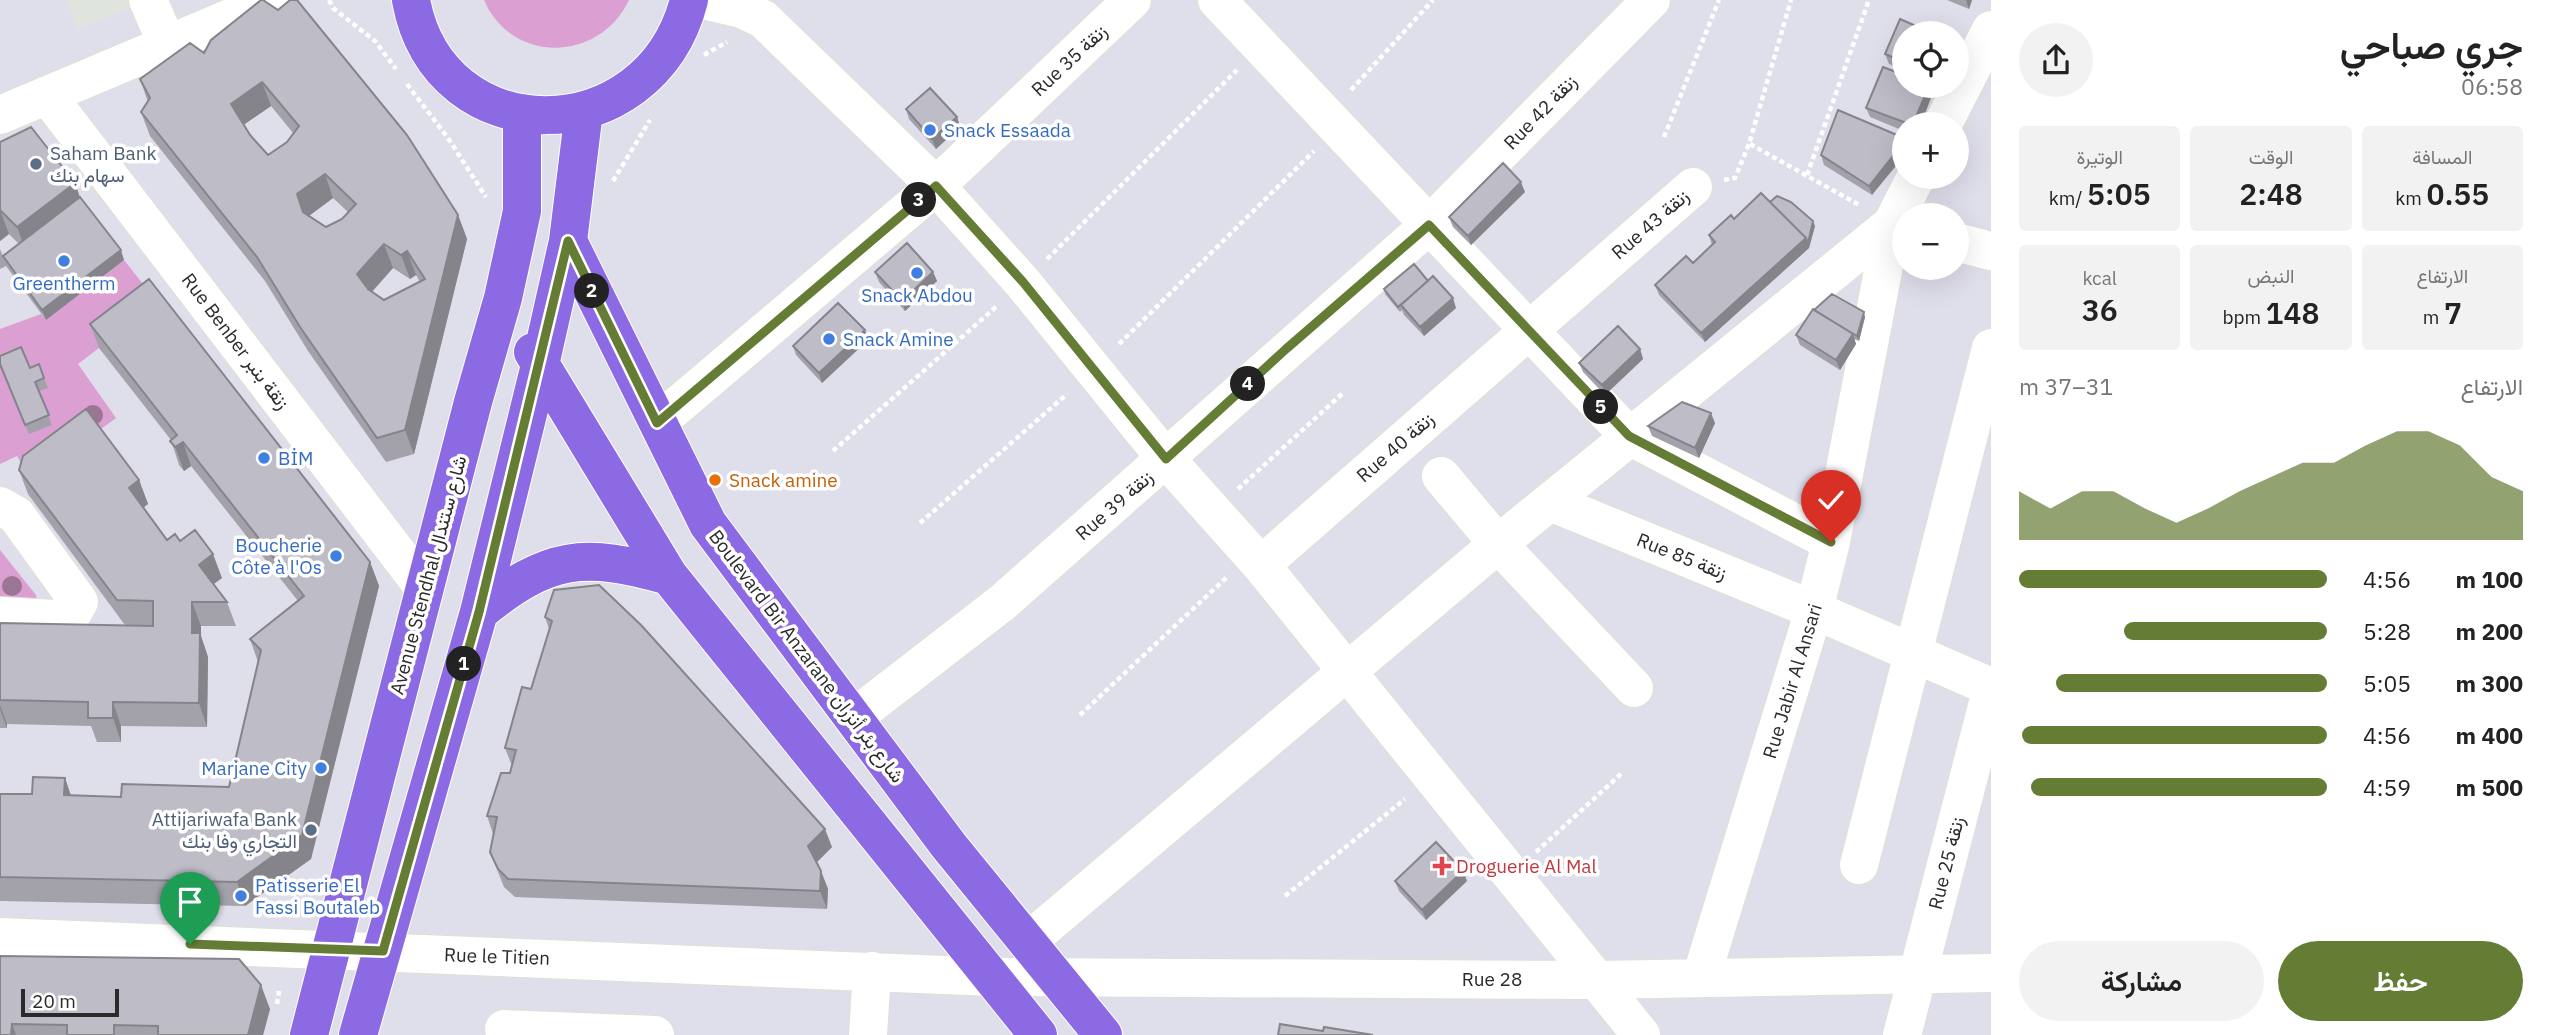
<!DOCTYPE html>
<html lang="ar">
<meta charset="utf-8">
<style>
:root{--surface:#fff;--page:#f2f2f2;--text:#222;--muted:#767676;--accent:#657c35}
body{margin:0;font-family:"IBM Plex Sans",Vazirmatn,sans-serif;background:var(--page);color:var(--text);direction:rtl;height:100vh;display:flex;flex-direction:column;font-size:26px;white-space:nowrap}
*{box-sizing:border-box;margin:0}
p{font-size:23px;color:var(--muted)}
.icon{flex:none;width:38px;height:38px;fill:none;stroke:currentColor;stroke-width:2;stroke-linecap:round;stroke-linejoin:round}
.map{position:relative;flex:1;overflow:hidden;direction:ltr}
.details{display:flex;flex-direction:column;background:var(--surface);width:560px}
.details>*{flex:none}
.fabs{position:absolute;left:1892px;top:21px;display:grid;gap:14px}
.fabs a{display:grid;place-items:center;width:77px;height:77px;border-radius:50%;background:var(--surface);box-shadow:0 7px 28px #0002;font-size:35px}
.scale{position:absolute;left:21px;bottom:18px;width:98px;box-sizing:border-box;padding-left:7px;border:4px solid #2a2a2a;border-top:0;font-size:19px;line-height:24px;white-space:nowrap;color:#2a2a2a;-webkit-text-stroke:5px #fff;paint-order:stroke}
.pin{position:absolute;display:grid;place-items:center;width:60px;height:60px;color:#fff;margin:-72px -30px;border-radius:50% 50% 50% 0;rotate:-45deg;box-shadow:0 0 7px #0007}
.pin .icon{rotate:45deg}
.km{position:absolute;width:35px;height:35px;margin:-18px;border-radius:50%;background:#222;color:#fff;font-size:19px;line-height:35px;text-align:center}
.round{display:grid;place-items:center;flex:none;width:74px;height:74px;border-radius:37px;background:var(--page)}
.summary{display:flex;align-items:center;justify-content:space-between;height:119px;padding:0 28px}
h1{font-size:38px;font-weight:600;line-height:52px}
.stats{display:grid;grid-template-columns:repeat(3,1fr);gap:10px;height:119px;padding:7px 28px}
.stats div{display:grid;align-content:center;border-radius:7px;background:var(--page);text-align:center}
.stats b{font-size:30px;font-weight:600}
.stats small{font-size:19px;font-weight:400}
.stats p{font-size:19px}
.chart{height:196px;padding:14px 28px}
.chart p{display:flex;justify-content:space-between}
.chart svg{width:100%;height:126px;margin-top:7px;fill:var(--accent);opacity:.7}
.cta{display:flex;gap:14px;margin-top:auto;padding:14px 28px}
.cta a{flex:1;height:80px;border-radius:42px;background:var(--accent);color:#fff;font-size:28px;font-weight:600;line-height:80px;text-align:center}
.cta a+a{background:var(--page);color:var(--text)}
ul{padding:0 28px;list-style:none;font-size:23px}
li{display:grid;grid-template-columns:112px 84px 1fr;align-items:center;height:52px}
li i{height:18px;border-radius:9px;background:var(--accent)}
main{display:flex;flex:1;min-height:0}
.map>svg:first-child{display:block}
.industrial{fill:#dfe4de}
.green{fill:#dc9fd2}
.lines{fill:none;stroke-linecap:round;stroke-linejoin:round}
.minor-casing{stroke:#dde2d3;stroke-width:40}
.major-casing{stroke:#fff;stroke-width:40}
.path{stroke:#fff;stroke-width:4.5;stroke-dasharray:5 3.5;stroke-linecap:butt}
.minor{stroke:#fff;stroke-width:38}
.major{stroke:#8c6ae3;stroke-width:38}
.tree{fill:#9a7694}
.wall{fill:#a3a2ab;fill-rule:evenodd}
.shaded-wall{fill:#85848b}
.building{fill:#bebcc7;stroke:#85848b;stroke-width:2;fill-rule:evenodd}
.route-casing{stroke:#fff;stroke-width:14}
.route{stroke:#657c35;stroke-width:9}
.shop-dot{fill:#3f7fe0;stroke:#fff;stroke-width:2.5}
.service-dot{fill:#5c6f8a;stroke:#fff;stroke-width:2.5}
.food-dot{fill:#e8710a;stroke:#fff;stroke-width:2.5}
.health-dot{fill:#e0444e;stroke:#fff;stroke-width:2.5}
.labels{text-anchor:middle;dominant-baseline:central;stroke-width:7;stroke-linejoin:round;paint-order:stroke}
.street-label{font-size:19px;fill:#2a2a2a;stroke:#fff}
.shop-label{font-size:19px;fill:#366cbe;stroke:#fff;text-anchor:start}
.service-label{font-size:19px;fill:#4e5e75;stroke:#fff;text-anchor:start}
.food-label{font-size:19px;fill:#c56008;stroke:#fff;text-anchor:start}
.health-label{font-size:19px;fill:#be3a42;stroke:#fff;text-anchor:start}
</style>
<main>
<section class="details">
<div class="summary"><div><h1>جري صباحي</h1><p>06:58</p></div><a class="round"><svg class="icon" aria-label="share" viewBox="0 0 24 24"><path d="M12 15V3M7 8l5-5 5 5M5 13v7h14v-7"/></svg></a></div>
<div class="stats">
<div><p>المسافة</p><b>0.55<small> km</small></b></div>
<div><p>الوقت</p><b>2:48</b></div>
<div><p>الوتيرة</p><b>5:05<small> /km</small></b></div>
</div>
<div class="stats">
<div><p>الارتفاع</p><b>7<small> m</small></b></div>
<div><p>النبض</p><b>148<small> bpm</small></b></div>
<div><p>kcal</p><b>36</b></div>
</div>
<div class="chart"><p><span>الارتفاع</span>31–37 m</p>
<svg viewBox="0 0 160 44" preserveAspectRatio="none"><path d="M0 44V27L10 33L20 27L30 27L40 33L50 38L60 33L70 27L80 22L90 17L100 17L110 11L120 6L130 6L140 11L150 22L160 27V44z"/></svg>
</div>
<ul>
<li><b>100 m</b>4:56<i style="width:100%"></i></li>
<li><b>200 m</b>5:28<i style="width:66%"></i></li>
<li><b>300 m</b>5:05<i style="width:88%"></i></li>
<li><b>400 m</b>4:56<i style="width:99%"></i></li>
<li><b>500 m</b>4:59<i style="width:96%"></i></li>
</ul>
<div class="cta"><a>حفظ</a><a>مشاركة</a></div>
</section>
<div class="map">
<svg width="1991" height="1035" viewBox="0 0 1991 1035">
<rect width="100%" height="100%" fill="#dfdeeb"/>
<path class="industrial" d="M 66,0 L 148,0 L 78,30 Z"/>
<path class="green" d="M 484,0 L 629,0 C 600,62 512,65 484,0 Z
M 124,260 L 158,303 L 78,364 L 116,418 L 31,480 L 17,456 L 0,464 L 0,329 L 41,314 L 46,320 Z
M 0,550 L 36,595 L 37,599 L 0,608 Z"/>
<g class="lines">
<g class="minor-casing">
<path id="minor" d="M 148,0 L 167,44
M 703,0 L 742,9 L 763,19 L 936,186 L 1023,283 L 1166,459 L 1261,565 L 1641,1035
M 1217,0 L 1629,436 L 1831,542
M 47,95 L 424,588
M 0,115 L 273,0
M 1943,124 L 1991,30
M 1956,242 L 1991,251
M 657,423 L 936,186 L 1132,0
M 1441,476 L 1498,544 L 1634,688
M 1550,502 L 1814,610 L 1991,687
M 0,506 L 16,515 L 79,602 L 72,614 L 54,619 L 0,616
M 1261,565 L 1693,187
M 853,718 L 1003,602 L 1429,225 L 1651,0
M 1859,865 L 1991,348
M 0,937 L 994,977 L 1598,980 L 1991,973
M 1027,942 L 1498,544 L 1892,224
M 1701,978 L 1814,610 L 1831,542 L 1892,224 L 1916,177
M 504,1029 L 655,1035
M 868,1035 L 872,971
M 1902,1035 L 1991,691"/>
</g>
<g class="major-casing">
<path id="major" d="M 411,0 C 439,154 650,153 689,0
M 568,241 L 708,524 L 949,846 L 1103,1035
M 533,352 L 669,576 L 1038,1035
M 479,612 C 549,555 583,552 669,576
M 309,1035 L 473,402 L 503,298 L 522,211 L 522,113
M 358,1035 L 479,612 L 540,365 L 568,241 L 584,111"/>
</g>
<path class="path" d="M 329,0 L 333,8 L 375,41 L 396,69
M 704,55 L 727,42
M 407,84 L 448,138 L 486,197
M 1351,90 L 1433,0
M 1664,137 L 1719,0
M 1750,144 L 1861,206
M 1807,175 L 1869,0
M 1724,180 L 1735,178 L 1749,144 L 1791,0
M 613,181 L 650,120
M 1047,259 L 1237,70
M 1119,344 L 1314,151
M 833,451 L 997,306
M 1238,489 L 1343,393
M 920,523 L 1067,394
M 1080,715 L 1227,577
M 1536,852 L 1622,773
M 1285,896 L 1405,799
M 291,913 L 295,888
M 277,1004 L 279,991"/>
<use href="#minor" class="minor"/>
<use href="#major" class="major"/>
</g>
<g class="tree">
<circle cx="93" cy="415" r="10"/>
<circle cx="12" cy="586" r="10"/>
</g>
<path class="wall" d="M 1947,0 L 1972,0 L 1969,9 Z
M 1904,33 L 1904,70 L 1889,64 L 1885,54 Z
M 211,40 L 458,215 L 467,239 L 414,454 L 386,462 L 308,351 L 265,281 L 150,136 L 141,112 L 148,102 L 140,79 L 204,53 ZM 271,106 L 293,133 L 287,142 L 268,155 L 250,135 L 243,125 ZM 333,198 L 348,212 L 342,219 L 326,227 L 309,216 ZM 393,268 L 410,279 L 416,275 L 420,282 L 384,300 L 372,292 Z
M 1904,86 L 1929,86 L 1932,95 L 1921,124 L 1904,124 L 1904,131 L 1870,117 L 1866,108 Z
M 906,109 L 957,117 L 960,127 L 936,149 L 909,119 Z
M 1904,138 L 1872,195 L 1824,165 L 1821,155 Z
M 0,142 L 75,183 L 80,197 L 124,260 L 46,320 L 6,266 L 0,269 L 0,249 L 3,256 L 19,244 L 9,234 L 0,241 Z
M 1525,192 L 1471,245 L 1453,227 L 1449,217 Z
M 1734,219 L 1815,226 L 1809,248 L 1705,342 L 1659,295 L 1655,285 L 1693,263 L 1712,245 L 1709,235 Z
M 875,272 L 933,272 L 937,281 L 905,311 L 879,282 Z
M 1428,281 L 1456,308 L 1424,336 L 1404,315 L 1402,310 L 1400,312 L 1385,294 L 1384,289 Z
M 1865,317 L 1859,341 L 1854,339 L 1856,344 L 1840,370 L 1800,345 L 1796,335 Z
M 90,324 L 370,562 L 379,586 L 311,859 L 245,906 L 0,901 L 0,794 L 32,794 L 65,778 L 71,796 L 121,797 L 229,787 L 258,662 L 250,639 L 298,601 L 191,466 L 184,471 L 179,465 L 171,440 L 99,348 Z
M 865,330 L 868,340 L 822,383 L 796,355 L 793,346 Z
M 1640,349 L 1643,359 L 1605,395 L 1583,372 L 1579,363 Z
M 39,364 L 48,388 L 39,391 L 52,425 L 29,434 L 0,367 L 30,368 Z
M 1715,423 L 1699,458 L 1652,436 L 1648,426 Z
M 19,470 L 139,480 L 148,504 L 143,508 L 167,540 L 180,541 L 222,578 L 213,584 L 227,602 L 236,626 L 201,626 L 201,636 L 208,657 L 207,727 L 121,726 L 121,742 L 97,742 L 91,726 L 7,724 L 7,728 L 0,728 L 0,623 L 153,626 L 125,625 L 28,494 Z
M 554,590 L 832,847 L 817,862 L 828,889 L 827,909 L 515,897 L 504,887 L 490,852 L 493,834 L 487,816 L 510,773 L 512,766 L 505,748 L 531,689 L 549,629 L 545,617 Z
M 1395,881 L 1467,881 L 1426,920 L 1399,891 Z
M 0,956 L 270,1009 L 263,1035 L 0,1035 Z"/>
<path class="shaded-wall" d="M 1966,0 L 1972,0 L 1969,9 Z
M 262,82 L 271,106 L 239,128 L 231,104 Z
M 1929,86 L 1932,95 L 1921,124 L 1913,124 Z
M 957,117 L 960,127 L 936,149 L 932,139 Z
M 1904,142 L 1904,156 L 1872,195 L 1869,186 Z
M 325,174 L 333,198 L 306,218 L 303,212 L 297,194 Z
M 1521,182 L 1525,192 L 1471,245 L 1468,236 Z
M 75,183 L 83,207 L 26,251 L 17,227 Z
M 0,210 L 9,234 L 0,241 Z
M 458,215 L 467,239 L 414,454 L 405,430 Z
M 1813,221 L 1815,226 L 1809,248 L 1705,342 L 1701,333 Z
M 384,244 L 393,268 L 366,298 L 357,274 Z
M 121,250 L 124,260 L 46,320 L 42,310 Z
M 407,251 L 416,275 L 410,279 L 401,255 Z
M 933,272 L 937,281 L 905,311 L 902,301 Z
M 1453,298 L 1456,308 L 1424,336 L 1420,327 Z
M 1864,312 L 1865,317 L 1859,341 L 1857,336 Z
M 865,330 L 868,340 L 822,383 L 819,373 Z
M 1853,334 L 1856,344 L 1840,370 L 1836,360 Z
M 1640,349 L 1643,359 L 1605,395 L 1602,385 Z
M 1711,413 L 1715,423 L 1699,458 L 1695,448 Z
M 183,442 L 191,466 L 184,471 L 175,447 Z
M 139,480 L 148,504 L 137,512 L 129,488 Z
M 213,554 L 222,578 L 207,589 L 199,565 Z
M 370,562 L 379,586 L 311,859 L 245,906 L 237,882 Z
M 192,602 L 201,626 L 201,636 L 208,657 L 207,727 L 199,703 L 192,633 Z
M 113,702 L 121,726 L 121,742 L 113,718 Z
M 0,705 L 7,724 L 7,728 L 0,709 Z
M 65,778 L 73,802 L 64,795 Z
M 825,829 L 832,847 L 815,864 L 808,846 Z
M 821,871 L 828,889 L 827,909 L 820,891 Z
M 1463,871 L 1467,881 L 1426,920 L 1422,910 Z
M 261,985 L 270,1009 L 263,1035 L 248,1035 Z
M 12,1024 L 16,1035 L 11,1035 Z"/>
<path class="building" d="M 261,0 L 263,0 L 278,10 L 290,0 L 297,0 L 407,135 L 458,215 L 405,430 L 377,438 L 300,327 L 257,257 L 141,112 L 150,98 L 140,79 L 190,43 L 204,53 L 211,40 ZM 262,82 L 299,126 L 287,142 L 268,155 L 250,135 L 231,104 ZM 325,174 L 356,204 L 342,219 L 326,227 L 303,212 L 297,194 ZM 384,244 L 401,255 L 407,251 L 425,279 L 384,300 L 368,289 L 357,274 Z
M 1900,19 L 1932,33 L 1904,33 L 1904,62 L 1885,54 Z
M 1883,67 L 1904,75 L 1904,86 L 1929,86 L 1913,124 L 1909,124 L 1866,108 Z
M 930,88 L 957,117 L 932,139 L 906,109 Z
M 1838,110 L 1904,138 L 1904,142 L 1869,186 L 1821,155 Z
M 31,127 L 75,183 L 17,227 L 0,210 L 0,142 Z
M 1503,163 L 1521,182 L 1468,236 L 1449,217 Z
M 1761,193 L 1806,238 L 1701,333 L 1655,285 L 1686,256 L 1693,263 L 1715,242 L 1709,235 L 1731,215 L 1734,219 Z
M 1777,196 L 1791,202 L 1813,221 L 1808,243 L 1806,238 L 1770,202 Z
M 80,197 L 121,250 L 42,310 L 3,256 Z
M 907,243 L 933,272 L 902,301 L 875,272 Z
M 1414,264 L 1428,281 L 1398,307 L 1384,289 Z
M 1433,276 L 1453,298 L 1420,327 L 1401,305 Z
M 149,279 L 370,562 L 302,835 L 237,882 L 0,877 L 0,794 L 32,794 L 33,777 L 65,778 L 64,795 L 121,797 L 122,784 L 229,787 L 261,650 L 250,639 L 304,596 L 183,442 L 175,447 L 170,441 L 177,435 L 90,324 Z
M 1832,294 L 1864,312 L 1857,336 L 1814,310 Z
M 838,303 L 865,330 L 819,373 L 793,346 Z
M 1813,309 L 1853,334 L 1836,360 L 1796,335 Z
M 1618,326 L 1640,349 L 1602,385 L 1579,363 Z
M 21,347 L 30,368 L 39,364 L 44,378 L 35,382 L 49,415 L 25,425 L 0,364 L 0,356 Z
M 1682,402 L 1711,413 L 1695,448 L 1648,426 Z
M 86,409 L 139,480 L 129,488 L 167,540 L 175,534 L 180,541 L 195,530 L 213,554 L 199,565 L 227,602 L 192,602 L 192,633 L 200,633 L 199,703 L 113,702 L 113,718 L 88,718 L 88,702 L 0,700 L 0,623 L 153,626 L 153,601 L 117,600 L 19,470 L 23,456 Z
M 599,585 L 641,625 L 825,829 L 808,846 L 821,871 L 820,891 L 508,879 L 498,869 L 490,852 L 497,817 L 487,816 L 501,773 L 510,773 L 516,750 L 505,748 L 522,687 L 531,689 L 552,621 L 545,617 L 554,590 Z
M 1436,842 L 1463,871 L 1422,910 L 1395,881 Z
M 0,956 L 239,959 L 261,985 L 248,1035 L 158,1035 L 158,1026 L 114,1025 L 114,1035 L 67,1035 L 67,1025 L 12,1024 L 11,1035 L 0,1035 Z
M 1280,1024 L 1323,1031 L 1324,1027 L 1373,1035 L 1278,1035 Z"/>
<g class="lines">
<g class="route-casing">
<path id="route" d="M 190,944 L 383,951 L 479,612 L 568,241 L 657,423 L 936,186 L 1023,282 L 1166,459 L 1286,349 L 1429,225 L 1629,436 L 1831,542"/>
</g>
<use href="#route" class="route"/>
</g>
<g class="shop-dot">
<circle cx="930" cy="130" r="7"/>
<circle cx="64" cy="261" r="7"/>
<circle cx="917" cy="273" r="7"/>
<circle cx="829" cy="339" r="7"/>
<circle cx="264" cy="458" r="7"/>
<circle cx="336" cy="556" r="7"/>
<circle cx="321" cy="768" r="7"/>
<circle cx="241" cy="896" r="7"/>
</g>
<g class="service-dot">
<circle cx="36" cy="164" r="7"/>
<circle cx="311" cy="830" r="7"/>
</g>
<circle class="food-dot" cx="715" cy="480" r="7"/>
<path class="health-dot" d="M1438.5 855.5h7v7h7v7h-7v7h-7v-7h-7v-7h7z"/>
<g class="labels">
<g class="street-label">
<text transform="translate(1069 60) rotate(-43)">Rue 35 زنقة</text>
<text transform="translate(1540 112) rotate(-46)">Rue 42 زنقة</text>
<text transform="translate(1650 224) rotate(-41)">Rue 43 زنقة</text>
<text transform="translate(236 341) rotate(53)">Rue Benber زنقة بنبر</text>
<text transform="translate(1395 447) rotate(-41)">Rue 40 زنقة</text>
<text transform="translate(1114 505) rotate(-41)">Rue 39 زنقة</text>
<text transform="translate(1682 556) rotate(22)">Rue 85 زنقة</text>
<text transform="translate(428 575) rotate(-75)">Avenue Stendhal شارع ستندال</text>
<text transform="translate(807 656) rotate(53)">Boulevard Bir Anzarane شارع بئر أنزران</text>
<text transform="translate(1792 681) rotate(-73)">Rue Jabir Al Ansari</text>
<text transform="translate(1946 863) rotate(-76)">Rue 25 زنقة</text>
<text transform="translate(497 956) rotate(2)">Rue le Titien</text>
<text x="1492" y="979">Rue 28</text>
</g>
<g class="shop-label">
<text x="944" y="130">Snack Essaada</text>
<text x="64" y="283" text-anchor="middle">Greentherm</text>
<text x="917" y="295" text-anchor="middle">Snack Abdou</text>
<text x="843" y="339">Snack Amine</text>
<text x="278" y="458">BİM</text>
<text x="322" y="545" text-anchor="end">Boucherie<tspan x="322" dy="22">Côte à l'Os</tspan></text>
<text x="307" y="768" text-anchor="end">Marjane City</text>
<text x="255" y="885">Patisserie El<tspan x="255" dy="22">Fassi Boutaleb</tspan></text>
</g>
<g class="service-label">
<text x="50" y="153">Saham Bank<tspan x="50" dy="22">سهام بنك</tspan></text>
<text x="297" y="819" text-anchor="end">Attijariwafa Bank<tspan x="297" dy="22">التجاري وفا بنك</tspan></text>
</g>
<g class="food-label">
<text x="729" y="480">Snack amine</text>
</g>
<g class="health-label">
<text x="1456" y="866">Droguerie Al Mal</text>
</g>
</g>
</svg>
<div class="fabs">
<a><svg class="icon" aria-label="locate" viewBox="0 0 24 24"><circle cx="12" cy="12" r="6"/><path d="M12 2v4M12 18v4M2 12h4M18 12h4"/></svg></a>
<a>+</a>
<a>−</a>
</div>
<div class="scale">20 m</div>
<div class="pin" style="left:190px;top:944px;background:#1e9e55"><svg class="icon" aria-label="arrive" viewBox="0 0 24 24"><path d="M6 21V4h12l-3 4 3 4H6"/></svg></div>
<div class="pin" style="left:1831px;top:542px;background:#d93025"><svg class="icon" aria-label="check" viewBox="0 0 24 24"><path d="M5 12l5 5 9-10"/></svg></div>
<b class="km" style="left:464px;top:664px">1</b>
<b class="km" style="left:592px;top:291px">2</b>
<b class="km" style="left:919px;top:200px">3</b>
<b class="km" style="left:1248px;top:384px">4</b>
<b class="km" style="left:1601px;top:407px">5</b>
</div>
</main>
